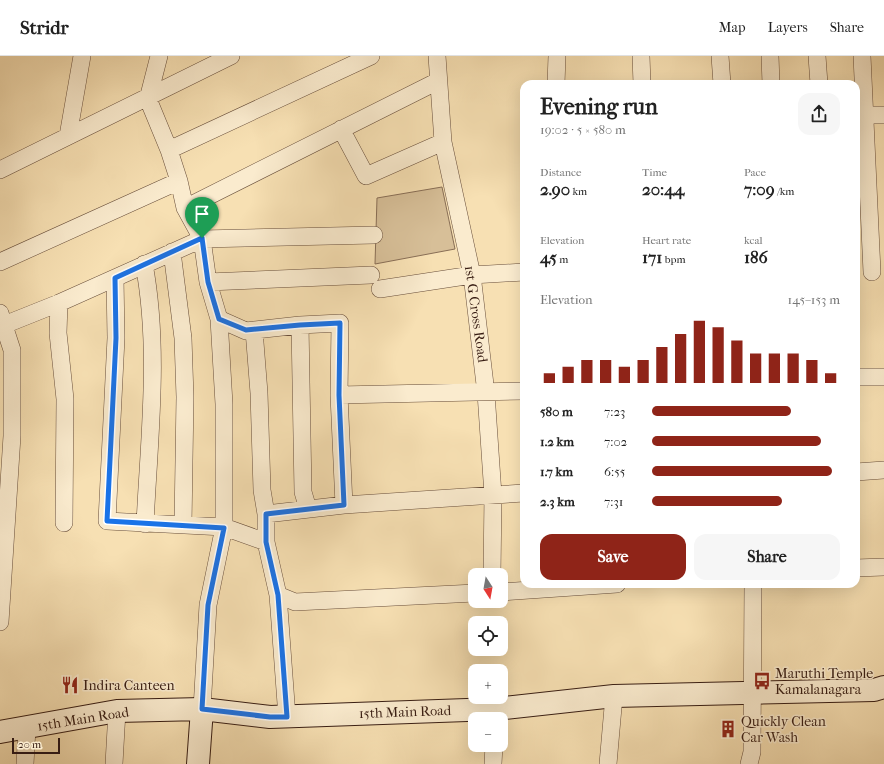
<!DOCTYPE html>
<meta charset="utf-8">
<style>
:root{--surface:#fff;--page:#f6f6f6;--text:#222;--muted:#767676;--line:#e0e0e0;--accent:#8f2418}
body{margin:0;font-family:"IM FELL French Canon",serif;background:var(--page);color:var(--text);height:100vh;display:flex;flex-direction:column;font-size:15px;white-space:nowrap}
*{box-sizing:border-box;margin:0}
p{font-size:13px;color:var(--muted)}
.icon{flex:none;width:22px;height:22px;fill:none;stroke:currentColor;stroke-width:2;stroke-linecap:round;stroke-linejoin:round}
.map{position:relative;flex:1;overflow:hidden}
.side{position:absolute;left:520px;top:24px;width:340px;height:508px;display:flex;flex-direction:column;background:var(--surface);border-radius:12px;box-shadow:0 4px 16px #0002}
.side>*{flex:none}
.needle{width:26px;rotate:169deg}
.buttons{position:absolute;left:468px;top:512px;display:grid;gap:8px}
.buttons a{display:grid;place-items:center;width:40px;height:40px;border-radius:8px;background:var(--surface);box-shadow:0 4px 16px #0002;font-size:20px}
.scale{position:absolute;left:12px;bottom:10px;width:48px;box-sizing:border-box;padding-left:4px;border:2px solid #381d13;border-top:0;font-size:11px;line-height:14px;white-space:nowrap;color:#381d13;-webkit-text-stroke:3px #faebce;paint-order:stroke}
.pin{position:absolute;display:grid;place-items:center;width:34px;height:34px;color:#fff;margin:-41px -17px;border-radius:50% 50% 50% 0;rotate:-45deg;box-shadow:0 0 4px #0007}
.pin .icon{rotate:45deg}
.round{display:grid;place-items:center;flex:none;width:42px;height:42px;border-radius:12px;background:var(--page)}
.head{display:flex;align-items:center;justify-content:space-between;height:68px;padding:0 20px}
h1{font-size:22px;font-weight:700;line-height:30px}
.figures{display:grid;grid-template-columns:repeat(3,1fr);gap:6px;height:68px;padding:4px 20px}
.figures div{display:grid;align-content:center}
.figures b{font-size:17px;font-weight:700}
.figures small{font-size:11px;font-weight:400}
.figures p{font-size:11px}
.chart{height:112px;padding:8px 20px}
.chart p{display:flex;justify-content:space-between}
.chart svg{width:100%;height:72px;margin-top:4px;stroke:var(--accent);stroke-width:6}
.cta{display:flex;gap:8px;margin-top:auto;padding:8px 20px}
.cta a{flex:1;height:46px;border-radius:12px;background:var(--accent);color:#fff;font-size:16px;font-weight:700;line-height:46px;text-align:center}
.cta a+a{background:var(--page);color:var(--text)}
ul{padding:0 20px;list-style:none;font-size:13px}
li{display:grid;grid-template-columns:64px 48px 1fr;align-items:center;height:30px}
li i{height:10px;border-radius:5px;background:var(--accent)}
header{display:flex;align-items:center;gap:24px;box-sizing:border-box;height:56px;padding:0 20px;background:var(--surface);border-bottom:1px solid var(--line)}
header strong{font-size:19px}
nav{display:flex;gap:22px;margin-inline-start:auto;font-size:14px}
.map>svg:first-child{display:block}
.green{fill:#d7bf98;stroke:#886e56}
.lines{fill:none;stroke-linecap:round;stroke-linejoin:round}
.street-casing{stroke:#684e3b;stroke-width:18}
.secondary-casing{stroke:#381d13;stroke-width:24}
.street{stroke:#faebce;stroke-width:17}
.secondary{stroke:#faebce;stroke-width:22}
.route-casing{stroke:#fff;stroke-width:8}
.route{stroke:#1a73e8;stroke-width:5}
.labels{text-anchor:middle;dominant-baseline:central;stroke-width:3;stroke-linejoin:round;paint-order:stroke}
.street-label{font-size:14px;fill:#381d13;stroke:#faebce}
.poi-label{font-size:14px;fill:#381d13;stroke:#faebce;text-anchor:start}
</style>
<header>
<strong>Stridr</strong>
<nav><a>Map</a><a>Layers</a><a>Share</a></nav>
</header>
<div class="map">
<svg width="884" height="708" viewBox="0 0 884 708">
<rect width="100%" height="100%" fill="#f7e0b3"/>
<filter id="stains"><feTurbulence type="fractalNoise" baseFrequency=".005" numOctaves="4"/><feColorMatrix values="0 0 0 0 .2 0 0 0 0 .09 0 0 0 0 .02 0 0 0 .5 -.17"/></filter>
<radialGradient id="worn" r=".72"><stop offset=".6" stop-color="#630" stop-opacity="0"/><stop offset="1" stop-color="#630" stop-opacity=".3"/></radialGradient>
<path class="green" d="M 442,131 L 455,193 L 375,208 L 377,142 Z"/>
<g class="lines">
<g class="street-casing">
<path id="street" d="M 159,0 L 148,43 L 169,94 L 179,125 L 185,152 L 202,183 L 208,226 L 219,263 L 246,275 L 300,269 L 340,267 L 339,339 L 344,449
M 437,0 L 443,86 L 472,219 L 486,337 L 493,439 L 492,519
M 641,0 L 642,28
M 720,0 L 722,28
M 770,0 L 771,28
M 817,0 L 819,28
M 862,0 L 872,216
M 556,28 L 557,0
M 865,59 L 884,59
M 341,73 L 366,120 L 443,86
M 68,80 L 82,0
M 169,94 L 371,0
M 0,114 L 231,0
M 185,152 L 438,25
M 172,196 L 183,282 L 185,341 L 183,469
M 0,206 L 179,125
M 144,208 C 160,293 149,383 145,468
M 115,222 L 116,282 L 107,465 L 224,471 L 266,486
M 208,226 L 371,219
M 380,233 L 472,219 L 524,216
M 59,247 L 58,277 L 65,343 L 64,467
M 0,257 L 12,294 L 12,380 L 0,566
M 4,269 L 59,247 L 202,183 L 374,179
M 300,269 L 303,436 L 308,453
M 254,274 L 259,337 L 262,434 L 266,458 L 266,486 L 278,539 L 287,661
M 856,321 L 884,321
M 339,339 L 524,335
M 856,416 L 884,414
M 266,458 L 344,449 L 524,437
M 856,512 L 884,511
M 501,536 L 617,528
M 278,539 L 295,546 L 475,537
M 202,653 L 208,549 L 224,471 L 224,348 L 219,263
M 25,708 L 27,672
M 114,708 L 117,655
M 493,708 L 494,689
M 608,708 L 614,640
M 749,708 L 752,696 L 753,528"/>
</g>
<g class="secondary-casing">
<path id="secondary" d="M 0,676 L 117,655 L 202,653 L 270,661 L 495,653 L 614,640 L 874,634 L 884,631
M 198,708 L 202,653"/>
</g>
<use href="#street" class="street"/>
<use href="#secondary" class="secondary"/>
</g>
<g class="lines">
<g class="route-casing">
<path id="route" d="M 202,182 L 208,226 L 219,263 L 246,274 L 300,269 L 340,267 L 339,339 L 344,449 L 266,458 L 266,486 L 278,539 L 287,661 L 270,661 L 202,653 L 208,549 L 224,472 L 107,465 L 116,282 L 115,222 Z"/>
</g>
<use href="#route" class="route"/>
</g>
<defs>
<g id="bus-bare" transform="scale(1.38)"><path d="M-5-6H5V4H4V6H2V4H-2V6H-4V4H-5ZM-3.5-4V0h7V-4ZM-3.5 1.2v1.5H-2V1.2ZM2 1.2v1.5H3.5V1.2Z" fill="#8f2418" stroke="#faebce" stroke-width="2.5" paint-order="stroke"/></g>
<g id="restaurant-bare" transform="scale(1.38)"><path d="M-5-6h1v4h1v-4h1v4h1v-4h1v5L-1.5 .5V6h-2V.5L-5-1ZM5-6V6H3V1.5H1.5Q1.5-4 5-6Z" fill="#8f2418" stroke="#faebce" stroke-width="2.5" paint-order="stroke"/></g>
<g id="building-bare" transform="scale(1.38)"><path d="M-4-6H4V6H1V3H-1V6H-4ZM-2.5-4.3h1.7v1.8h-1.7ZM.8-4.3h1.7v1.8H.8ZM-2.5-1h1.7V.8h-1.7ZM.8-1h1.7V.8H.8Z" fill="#8f2418" stroke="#faebce" stroke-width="2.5" paint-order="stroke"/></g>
</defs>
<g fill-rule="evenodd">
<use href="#bus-bare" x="762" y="625"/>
<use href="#restaurant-bare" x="70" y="629"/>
<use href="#building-bare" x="728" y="673"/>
</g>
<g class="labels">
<g class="street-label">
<text transform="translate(476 258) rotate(82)">1st G Cross Road</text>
<text transform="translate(405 656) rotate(-2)">15th Main Road</text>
<text transform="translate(83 663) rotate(-9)">15th Main Road</text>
</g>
<g class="poi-label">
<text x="775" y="617">Maruthi Temple<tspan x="775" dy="16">Kamalanagara</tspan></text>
<text x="83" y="629">Indira Canteen</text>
<text x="741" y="665">Quickly Clean<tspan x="741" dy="16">Car Wash</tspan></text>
</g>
</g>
<rect width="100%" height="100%" filter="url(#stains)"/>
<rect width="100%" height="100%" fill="url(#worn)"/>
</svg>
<div class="buttons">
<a><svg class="needle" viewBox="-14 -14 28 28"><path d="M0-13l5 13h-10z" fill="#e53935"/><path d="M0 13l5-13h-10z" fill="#767676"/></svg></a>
<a><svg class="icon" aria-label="locate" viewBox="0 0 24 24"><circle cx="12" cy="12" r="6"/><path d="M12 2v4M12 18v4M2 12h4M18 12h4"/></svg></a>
<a>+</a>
<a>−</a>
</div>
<div class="scale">20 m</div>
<div class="pin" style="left:202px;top:182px;background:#1e9e55"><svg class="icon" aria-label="arrive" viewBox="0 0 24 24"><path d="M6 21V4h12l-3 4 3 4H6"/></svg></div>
<section class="side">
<div class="head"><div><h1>Evening run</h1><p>19:02 · 5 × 580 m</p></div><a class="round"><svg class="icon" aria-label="share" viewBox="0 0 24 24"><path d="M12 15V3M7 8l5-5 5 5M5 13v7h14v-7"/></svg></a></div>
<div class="figures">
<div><p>Distance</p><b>2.90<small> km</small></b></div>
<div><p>Time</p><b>20:44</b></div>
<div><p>Pace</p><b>7:09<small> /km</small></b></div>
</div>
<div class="figures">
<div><p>Elevation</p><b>45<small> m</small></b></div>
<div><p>Heart rate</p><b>171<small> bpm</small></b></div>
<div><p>kcal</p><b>186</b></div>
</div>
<div class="chart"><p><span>Elevation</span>145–153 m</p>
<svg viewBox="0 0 160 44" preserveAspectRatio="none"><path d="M5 44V38M15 44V34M25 44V30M35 44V30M45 44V34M55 44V30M65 44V22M75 44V14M85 44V6M95 44V10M105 44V18M115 44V26M125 44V26M135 44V26M145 44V30M155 44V38"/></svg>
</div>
<ul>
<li><b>580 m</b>7:23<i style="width:74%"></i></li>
<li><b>1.2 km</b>7:02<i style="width:90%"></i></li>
<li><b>1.7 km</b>6:55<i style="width:96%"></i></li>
<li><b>2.3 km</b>7:31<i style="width:69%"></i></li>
</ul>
<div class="cta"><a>Save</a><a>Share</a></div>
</section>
</div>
